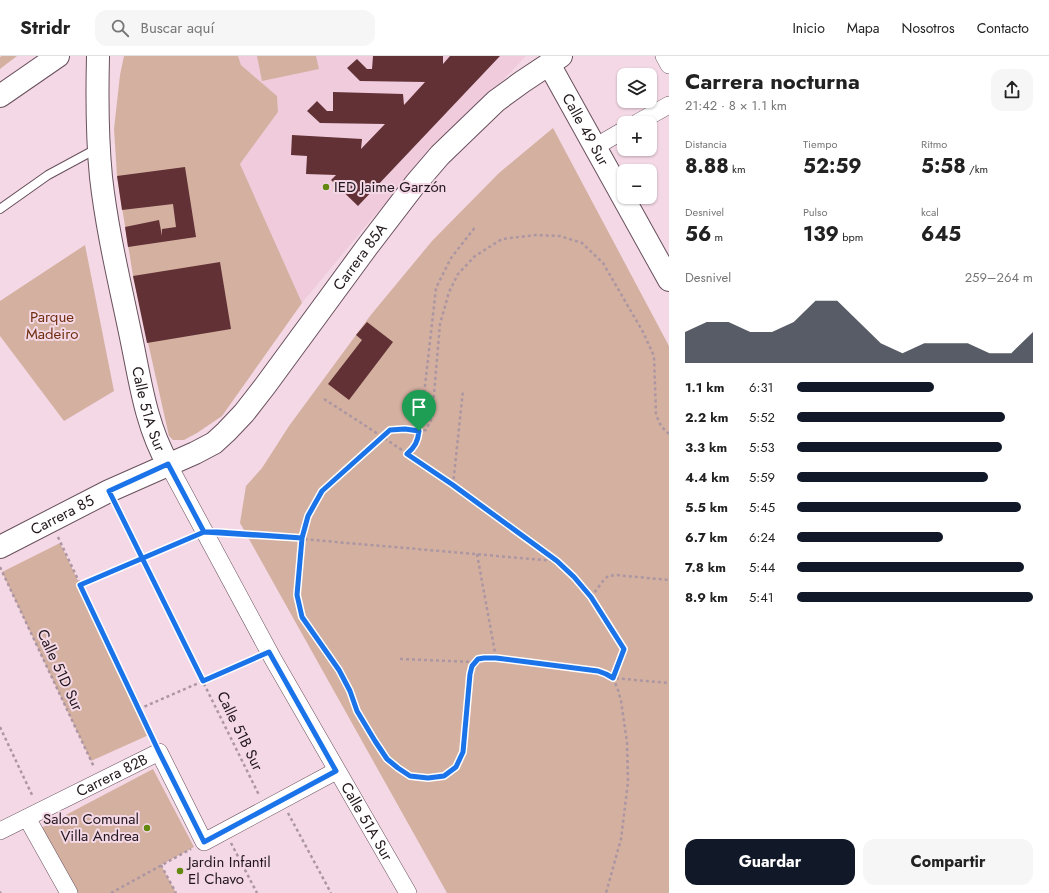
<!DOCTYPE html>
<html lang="es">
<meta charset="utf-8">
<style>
:root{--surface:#fff;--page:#f6f6f6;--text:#222;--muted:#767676;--line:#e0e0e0;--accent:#111827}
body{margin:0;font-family:Jost,sans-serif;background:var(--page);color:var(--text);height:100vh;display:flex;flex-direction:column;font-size:15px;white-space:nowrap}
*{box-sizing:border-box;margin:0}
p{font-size:13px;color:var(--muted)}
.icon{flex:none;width:22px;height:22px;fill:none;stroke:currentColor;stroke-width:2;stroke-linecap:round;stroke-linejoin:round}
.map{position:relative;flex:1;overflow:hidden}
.details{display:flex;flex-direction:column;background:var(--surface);width:380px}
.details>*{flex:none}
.fabs{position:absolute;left:617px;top:12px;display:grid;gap:8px}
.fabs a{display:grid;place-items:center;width:40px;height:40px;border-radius:8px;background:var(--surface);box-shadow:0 1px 3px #0004;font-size:20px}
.pin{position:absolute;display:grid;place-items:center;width:34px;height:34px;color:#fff;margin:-41px -17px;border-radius:50% 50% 50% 0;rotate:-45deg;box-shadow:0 0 4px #0007}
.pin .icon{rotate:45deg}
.round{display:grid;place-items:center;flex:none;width:42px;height:42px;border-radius:12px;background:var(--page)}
.overview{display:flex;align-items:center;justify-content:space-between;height:68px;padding:0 16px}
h1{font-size:22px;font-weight:700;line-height:30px}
.stats{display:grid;grid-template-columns:repeat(3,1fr);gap:6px;height:68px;padding:4px 16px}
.stats div{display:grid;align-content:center}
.stats b{font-size:20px;font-weight:700}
.stats small{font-size:11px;font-weight:400}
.stats p{font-size:11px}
.chart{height:112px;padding:8px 16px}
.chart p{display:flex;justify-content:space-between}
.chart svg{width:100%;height:72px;margin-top:4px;fill:var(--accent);opacity:.7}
.cta{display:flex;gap:8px;margin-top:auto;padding:8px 16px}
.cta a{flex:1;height:46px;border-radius:12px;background:var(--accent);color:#fff;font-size:16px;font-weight:700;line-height:46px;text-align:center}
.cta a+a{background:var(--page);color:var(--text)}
ul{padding:0 16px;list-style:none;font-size:13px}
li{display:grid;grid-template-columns:64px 48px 1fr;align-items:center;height:30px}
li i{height:10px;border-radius:5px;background:var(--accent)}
header{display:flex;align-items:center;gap:24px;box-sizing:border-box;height:56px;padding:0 20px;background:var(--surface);border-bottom:1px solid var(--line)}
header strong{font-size:19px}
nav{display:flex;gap:22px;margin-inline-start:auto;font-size:14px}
.search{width:280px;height:36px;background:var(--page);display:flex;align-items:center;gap:10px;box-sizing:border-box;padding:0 14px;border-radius:12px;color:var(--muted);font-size:15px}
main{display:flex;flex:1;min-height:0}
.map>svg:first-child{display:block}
.built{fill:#efcbdc}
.green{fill:#d4b0a1}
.building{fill:#613135}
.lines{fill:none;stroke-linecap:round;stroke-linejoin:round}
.lane-casing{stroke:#68505c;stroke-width:10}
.street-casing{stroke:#68505c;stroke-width:18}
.secondary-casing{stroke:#68505c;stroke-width:24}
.primary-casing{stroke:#68505c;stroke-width:24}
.path{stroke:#ac96a1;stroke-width:2.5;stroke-dasharray:3 3;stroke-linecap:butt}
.lane{stroke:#fff;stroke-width:8}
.street{stroke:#fff;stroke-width:17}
.secondary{stroke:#fff;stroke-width:22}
.primary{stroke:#fff;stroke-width:22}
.route-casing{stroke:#fff;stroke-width:8}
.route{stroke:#1a73e8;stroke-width:5}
.poi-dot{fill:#628810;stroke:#f4d8e6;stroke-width:1.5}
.labels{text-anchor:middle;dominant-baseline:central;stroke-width:4;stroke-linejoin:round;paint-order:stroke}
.street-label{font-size:15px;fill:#21171c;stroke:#f4d8e6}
.poi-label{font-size:15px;fill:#21171c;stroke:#f4d8e6;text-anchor:start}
.park-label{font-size:15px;fill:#6f2f10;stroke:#f4d8e6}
</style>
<header>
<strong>Stridr</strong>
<div class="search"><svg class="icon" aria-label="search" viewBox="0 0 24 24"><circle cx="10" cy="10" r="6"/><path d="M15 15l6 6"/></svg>Buscar aquí</div>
<nav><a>Inicio</a><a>Mapa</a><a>Nosotros</a><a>Contacto</a></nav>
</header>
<main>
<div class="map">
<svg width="669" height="837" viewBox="0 0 669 837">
<rect width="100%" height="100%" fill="#f4d8e6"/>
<path class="built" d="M 238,0 L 526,0 L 374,160 L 302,247 L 240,108 L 278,56 L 277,40 L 241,9 Z"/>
<path class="green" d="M 2,0 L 17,0 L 0,13 L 0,1 Z
M 124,0 L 238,0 L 241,9 L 277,40 L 278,56 L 240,108 L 302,247 L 222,360 L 197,377 L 184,384 L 173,384 L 169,380 L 133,220 L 117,120 L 114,73 L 120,19 Z
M 257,0 L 316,0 L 319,13 L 262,25 Z
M 553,72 L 669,290 L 669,837 L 447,837 L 240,467 L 246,430 L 262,412 L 289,370 L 370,260 L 432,185 L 499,117 Z
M 85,189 L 114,335 L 64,365 L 0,280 L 0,245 Z
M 60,487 L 151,678 L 91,705 L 2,516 Z
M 153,713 L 194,791 L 161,809 L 176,837 L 75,837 L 41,772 Z"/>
<path class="building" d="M 373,0 L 443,0 L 443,8 L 450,0 L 500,0 L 358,150 L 331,124 L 336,119 L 306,118 L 307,100 L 291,99 L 292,79 L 362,83 L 361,93 L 385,68 L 320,67 L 307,55 L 317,45 L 327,55 L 333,55 L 333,36 L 403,38 L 404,49 L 425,26 L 360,25 L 347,12 L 357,3 L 367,13 L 372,13 Z
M 185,111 L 196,181 L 128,191 L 125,171 L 159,164 L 162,180 L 162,173 L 176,171 L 173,148 L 122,154 L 117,120 Z
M 220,206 L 231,273 L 147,287 L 133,220 Z
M 367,266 L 393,286 L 349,344 L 328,328 L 362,284 L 356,279 Z"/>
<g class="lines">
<g class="lane-casing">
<path id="lane" d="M 0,153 L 48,119 L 98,92"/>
</g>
<g class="street-casing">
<g id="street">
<path d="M 664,0 L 669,9"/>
<path d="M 637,67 L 669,49"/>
<path d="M 595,91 L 624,74"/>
<path id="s1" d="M 168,408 L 273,603 L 408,837"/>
<path d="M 27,762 L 69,837"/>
<path id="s2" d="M 0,775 L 159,696 L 204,786 L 336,715"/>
</g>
</g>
<g class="secondary-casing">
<g id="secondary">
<path id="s3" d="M 98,0 C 97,40 97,81 101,121 C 107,175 120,228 131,281 C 140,324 146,370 168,408"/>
<path id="s4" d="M 549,8 L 669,224"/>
<path id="s5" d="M 0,491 L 109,435 L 195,397 L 214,387 L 226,376 L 244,357 L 265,330 L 367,191 L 416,127 L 440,99 L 496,45 L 522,26 L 561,0"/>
</g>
</g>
<g class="primary-casing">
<path id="primary" d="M 0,40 L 58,0"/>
</g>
<path class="path" d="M 324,343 C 384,381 442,421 500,463 C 525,481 552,498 574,520 C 594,541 609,569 624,593 L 613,622 L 618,634 L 621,645 L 627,686 L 628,726 L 621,783 L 606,837
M 669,378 L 661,370 L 656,359 L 654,300 L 643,276 L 603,207 L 582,187 L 560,180 L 536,179 L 502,183 L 475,200 L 458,218 L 449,236 L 440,268 L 433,350 L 431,364 L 426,374 C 414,376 403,371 391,374 L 322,435 L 308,460 L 303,482 L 297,539 L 302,561 L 339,614 L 349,635 L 357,655 L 387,703 L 398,713 L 410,720 L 428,722 L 444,720 L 456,711 L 463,696 L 470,618 C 474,600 480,601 496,602 L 598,615 L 606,617 L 613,622 L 669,627
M 407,398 L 414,392 L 419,383 L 436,232 L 451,202 L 476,170
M 453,429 L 463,334
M 116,450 L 259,739
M 221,476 L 555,505
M 58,481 L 153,683
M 477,498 L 496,602
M 0,511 L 94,711
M 80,529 L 192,481
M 591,541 L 603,525 L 608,520 L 616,519 L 669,524
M 400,603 L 474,606
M 139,653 L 256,602
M 0,671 L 33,741
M 288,757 L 331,837
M 231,787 L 257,837
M 161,809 L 176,837
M 0,836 L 1,837
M 111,837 L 191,793"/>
<use href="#lane" class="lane"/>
<use href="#street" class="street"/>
<use href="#secondary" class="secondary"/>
<use href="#primary" class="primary"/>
</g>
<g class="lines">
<g class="route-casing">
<path id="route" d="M 419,375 L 405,373 L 390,374 L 322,435 L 308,460 L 302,482 L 204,476 L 168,408 L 109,435 C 140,498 172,562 203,625 L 269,596 L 336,715 L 204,786 L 159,696 L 80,529 L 204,476 L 218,476 L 302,482 L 297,539 L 302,561 L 339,614 L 350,635 L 357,655 L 375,685 L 387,703 L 398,712 L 410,720 L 428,722 L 444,720 L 456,711 L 463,696 L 470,618 L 472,610 L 478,603 L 484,602 L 496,602 L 598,615 L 606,618 L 613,622 L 624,593 L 591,541 L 574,521 L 557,505 L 453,429 L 407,398 C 415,391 418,385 419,375"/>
</g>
<use href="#route" class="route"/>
</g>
<g class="poi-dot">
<circle cx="326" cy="131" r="4"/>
<circle cx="147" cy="772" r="4"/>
<circle cx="180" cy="815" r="4"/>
</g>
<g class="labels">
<g class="street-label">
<text stroke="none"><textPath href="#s4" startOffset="75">Calle 49 Sur</textPath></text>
<text stroke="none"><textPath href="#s5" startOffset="475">Carrera 85A</textPath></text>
<text stroke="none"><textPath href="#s3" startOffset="358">Calle 51A Sur</textPath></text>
<text stroke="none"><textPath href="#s5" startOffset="70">Carrera 85</textPath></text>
<text transform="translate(60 614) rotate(65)">Calle 51D Sur</text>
<text transform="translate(240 675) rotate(64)">Calle 51B Sur</text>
<text stroke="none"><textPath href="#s2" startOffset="125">Carrera 82B</textPath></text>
<text stroke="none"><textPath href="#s1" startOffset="409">Calle 51A Sur</textPath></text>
</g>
<g class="poi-label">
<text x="334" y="131">IED Jaime Garzón</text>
<text x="139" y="763" text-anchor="end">Salon Comunal<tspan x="139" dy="17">Villa Andrea</tspan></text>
<text x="188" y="806">Jardin Infantil<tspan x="188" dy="17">El Chavo</tspan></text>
</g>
<g class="park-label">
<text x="52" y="261">Parque<tspan x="52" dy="17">Madeiro</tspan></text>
</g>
</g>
</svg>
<div class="fabs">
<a><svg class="icon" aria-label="layers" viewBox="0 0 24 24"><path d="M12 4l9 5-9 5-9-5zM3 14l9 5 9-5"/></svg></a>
<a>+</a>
<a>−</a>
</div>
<div class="pin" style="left:419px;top:375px;background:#1e9e55"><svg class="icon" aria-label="arrive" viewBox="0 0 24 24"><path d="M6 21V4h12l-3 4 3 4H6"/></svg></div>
</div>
<section class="details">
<div class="overview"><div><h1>Carrera nocturna</h1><p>21:42 · 8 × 1.1 km</p></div><a class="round"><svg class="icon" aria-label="share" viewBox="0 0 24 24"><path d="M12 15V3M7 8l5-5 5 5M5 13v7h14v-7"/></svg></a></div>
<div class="stats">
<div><p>Distancia</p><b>8.88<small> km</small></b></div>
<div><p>Tiempo</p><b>52:59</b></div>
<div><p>Ritmo</p><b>5:58<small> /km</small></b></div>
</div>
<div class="stats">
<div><p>Desnivel</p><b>56<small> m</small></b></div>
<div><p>Pulso</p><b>139<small> bpm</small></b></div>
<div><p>kcal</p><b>645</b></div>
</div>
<div class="chart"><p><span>Desnivel</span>259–264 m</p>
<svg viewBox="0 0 160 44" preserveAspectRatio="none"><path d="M0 44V25L10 19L20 19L30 25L40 25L50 19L60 6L70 6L80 19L90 32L100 38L110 32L120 32L130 32L140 38L150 38L160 25V44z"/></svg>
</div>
<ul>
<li><b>1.1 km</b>6:31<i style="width:58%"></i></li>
<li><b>2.2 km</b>5:52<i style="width:88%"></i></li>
<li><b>3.3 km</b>5:53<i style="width:87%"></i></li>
<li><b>4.4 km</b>5:59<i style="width:81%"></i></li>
<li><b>5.5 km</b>5:45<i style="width:95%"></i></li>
<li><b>6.7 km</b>6:24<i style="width:62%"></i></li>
<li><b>7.8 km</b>5:44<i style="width:96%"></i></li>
<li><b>8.9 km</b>5:41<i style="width:100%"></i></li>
</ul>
<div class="cta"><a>Guardar</a><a>Compartir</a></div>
</section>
</main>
